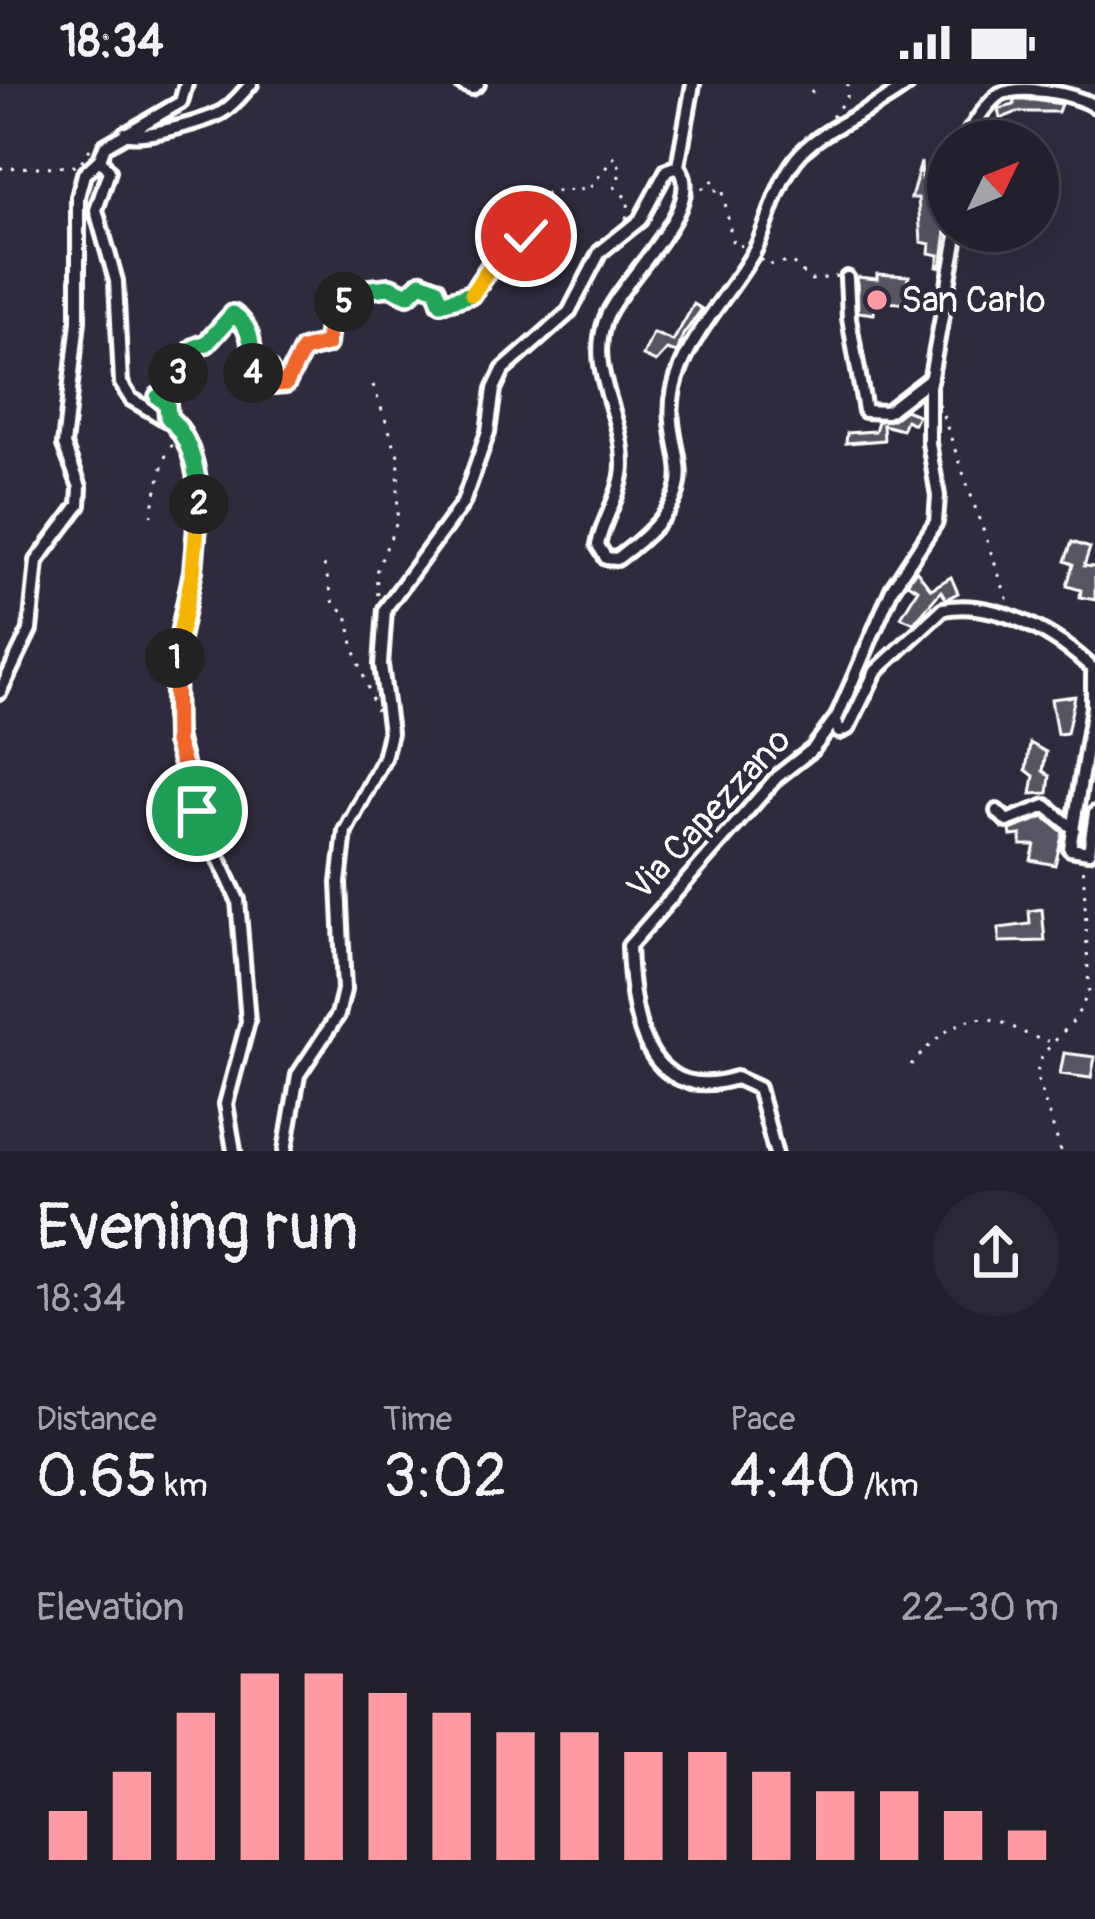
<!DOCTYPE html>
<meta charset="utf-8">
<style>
:root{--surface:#23202e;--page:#2b2836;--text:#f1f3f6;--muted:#a3a3aa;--line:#403e4a;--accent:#ff9aa2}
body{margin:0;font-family:Pangolin,sans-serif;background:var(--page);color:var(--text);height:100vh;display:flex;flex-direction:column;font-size:45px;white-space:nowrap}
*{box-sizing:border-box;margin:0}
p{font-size:39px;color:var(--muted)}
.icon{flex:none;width:66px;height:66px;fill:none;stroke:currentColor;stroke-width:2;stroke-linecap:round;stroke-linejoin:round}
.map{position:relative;height:1067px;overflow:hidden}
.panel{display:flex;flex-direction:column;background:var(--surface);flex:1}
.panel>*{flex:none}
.needle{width:78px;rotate:47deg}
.controls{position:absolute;left:927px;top:36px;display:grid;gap:24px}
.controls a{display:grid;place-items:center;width:132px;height:132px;border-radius:50%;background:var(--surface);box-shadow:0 12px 48px #0002,0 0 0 3px var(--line);font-size:60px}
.pin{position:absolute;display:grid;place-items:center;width:102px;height:102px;color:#fff;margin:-51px;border:6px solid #fff;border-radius:50%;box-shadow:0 3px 12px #0007}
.km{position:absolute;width:60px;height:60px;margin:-30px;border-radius:50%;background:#222;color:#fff;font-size:33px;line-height:60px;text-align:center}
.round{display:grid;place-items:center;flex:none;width:126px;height:126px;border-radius:63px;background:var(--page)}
.headline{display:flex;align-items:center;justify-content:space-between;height:204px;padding:0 36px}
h1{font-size:66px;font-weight:600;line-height:90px}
.metrics{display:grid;grid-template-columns:repeat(3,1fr);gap:18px;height:204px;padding:12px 36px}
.metrics div{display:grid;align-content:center}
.metrics b{font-size:60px;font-weight:600}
.metrics small{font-size:33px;font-weight:400}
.metrics p{font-size:33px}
.chart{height:336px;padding:24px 36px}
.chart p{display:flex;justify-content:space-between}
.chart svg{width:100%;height:216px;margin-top:12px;stroke:var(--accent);stroke-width:6}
.status{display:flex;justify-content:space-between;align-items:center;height:84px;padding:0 60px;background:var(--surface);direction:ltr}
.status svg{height:33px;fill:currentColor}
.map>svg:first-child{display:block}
.building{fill:#595564;stroke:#fff;stroke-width:3}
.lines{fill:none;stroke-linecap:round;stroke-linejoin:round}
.minor-casing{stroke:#fff;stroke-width:20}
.path{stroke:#fff;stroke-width:3;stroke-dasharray:3 9;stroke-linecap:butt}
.minor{stroke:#2f2a3d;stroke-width:10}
.split-1-casing{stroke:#fff;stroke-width:24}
.split-2-casing{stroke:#fff;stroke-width:24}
.split-3-casing{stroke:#fff;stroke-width:24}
.split-4-casing{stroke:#fff;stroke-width:24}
.split-5-casing{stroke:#fff;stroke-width:24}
.split-6-casing{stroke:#fff;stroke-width:24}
.split-7-casing{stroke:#fff;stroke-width:24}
.split-1{stroke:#f0652b;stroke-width:15}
.split-2{stroke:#f5b400;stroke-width:15}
.split-3{stroke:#22a559;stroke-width:15}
.split-4{stroke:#22a559;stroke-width:15}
.split-5{stroke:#f0652b;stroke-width:15}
.split-6{stroke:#22a559;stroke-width:15}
.split-7{stroke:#f5b400;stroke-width:15}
.poi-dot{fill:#ff9aa2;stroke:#2f2a3d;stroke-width:4.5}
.labels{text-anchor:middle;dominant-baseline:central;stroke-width:9;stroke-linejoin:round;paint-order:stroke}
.poi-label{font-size:36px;fill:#fff;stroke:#2f2a3d;text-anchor:start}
.street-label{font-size:36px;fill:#fff;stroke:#2f2a3d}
</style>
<div class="status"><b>18:34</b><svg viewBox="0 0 49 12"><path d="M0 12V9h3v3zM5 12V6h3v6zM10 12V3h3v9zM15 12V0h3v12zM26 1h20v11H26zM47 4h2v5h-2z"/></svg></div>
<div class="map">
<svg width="1095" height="1067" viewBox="0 0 1095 1067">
<rect width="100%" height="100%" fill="#2f2a3d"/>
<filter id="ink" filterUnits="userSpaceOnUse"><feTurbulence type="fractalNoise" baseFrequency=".00833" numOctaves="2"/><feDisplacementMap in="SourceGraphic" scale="24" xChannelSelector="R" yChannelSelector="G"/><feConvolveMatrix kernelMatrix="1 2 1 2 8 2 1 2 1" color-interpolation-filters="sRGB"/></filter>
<g filter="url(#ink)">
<path class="building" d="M 1015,16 L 1034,16 L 1061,20 L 1058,28 L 1017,28 L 1000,35 L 998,25 L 1014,21 Z
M 921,78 L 922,95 L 930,96 L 936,132 L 948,132 L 941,184 L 937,183 L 939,171 L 929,169 L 930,160 L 921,158 L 918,114 L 911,114 Z
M 877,190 L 909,192 L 907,197 L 916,200 L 910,220 L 875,217 L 874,230 L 858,228 L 857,193 L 877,195 Z
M 694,220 L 702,225 L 683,251 L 677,269 L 667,266 L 656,278 L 643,272 L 653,249 L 673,257 Z
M 905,326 L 918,331 L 914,340 L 906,336 L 902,346 L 883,341 L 884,356 L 846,359 L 847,349 L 875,347 L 878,337 L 892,336 Z
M 1072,458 L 1090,464 L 1084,482 L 1095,483 L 1095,516 L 1080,513 L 1081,506 L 1067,502 L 1073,480 L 1065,477 Z
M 916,486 L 931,505 L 951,493 L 958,509 L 946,515 L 941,507 L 914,539 L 901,533 L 918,505 L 907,499 Z
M 1075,612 L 1067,649 L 1057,650 L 1051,615 Z
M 1030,659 L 1046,668 L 1043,687 L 1050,692 L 1048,709 L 1031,710 L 1034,692 L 1026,686 Z
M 1044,733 L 1063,748 L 1055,781 L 1031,776 L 1035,761 L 1021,761 L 1021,751 L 1011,752 L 1010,746 Z
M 1042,825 L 1045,857 L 999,858 L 999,844 L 1030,840 L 1029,827 Z
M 1064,969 L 1095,973 L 1091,994 L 1060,990 Z"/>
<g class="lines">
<g class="minor-casing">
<path id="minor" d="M 462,0 L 472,4 L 478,0
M 125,49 C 141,56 206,37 222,28 C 234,21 242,10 251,0
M 963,57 C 974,42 985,20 1000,10 C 1024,0 1071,9 1095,22
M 100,75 L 105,62 L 181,18 L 186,0
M 678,82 L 693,0
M 948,83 L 941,102 L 948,120
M 847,194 L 849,234 L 865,327 L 887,328 L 931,294
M 1093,585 L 1093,623 L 1070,765 L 1089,768 L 1095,729
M 0,608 L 30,546 L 37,477 L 79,421 L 80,403 L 64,361 L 78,237 L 78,113 L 84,90 L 100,75 L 109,87 L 96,126 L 116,197 L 121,299 L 131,315 L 181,344 L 195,380 L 200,416 L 193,487 L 174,580 L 173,632 L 197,727 L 238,816 L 248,938 L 226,1020 L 234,1067
M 836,636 L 839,648 L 848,644 L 876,587 L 943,525 C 995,515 1058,550 1095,587
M 997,727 L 1007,737 L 1046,722 L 1074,745
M 285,1067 L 298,991 L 338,931 L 344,906 L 339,799 L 345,747 L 384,674 L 390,649 L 381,581 L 385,525 L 463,419 L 488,348 L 494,305 L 503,286 L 569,228 L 600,168 L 640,136 L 667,86 L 678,82 C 709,121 621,195 606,234 C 586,286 623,329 623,380 C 623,408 603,434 598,461 L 606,474 L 617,475 C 734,389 644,370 681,283 C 699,240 731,208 754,168 C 771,136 776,96 801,69 C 827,41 877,26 908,0
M 775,1067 L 758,1004 L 736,994 C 643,1023 631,927 629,862 L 777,693 L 813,665 L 837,633 L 892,505 L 936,438 L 938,412 L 929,359 L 929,303 L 958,147"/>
</g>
<path class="path" d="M 811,9 L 818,0
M 832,33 L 847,13 L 848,0
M 0,84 L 78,82 L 90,65
M 692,112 L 714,96 L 717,110 L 723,108 L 733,161 L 746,162
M 760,175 L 767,181 L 791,178 L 811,196 L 840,192
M 373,301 L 399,374 L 397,438 L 376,488 L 378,513
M 939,320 L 1009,520
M 169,325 L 158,313 L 175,303 L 179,289 L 195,275 L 194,264 L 207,259 L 233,229 C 254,244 253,265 253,288 L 268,285 L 275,300 L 286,299 C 292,269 301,265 327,259 L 329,241 L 351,207 L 390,203 L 408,211 L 421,199 L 436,205 L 441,219 C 493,207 478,191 506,159 C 511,153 527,152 535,148 L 547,108 L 589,105 L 615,72 L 621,86 L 615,104 L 629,116 L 626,135
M 151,432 L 164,375 L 175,356
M 324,481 L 334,520 L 347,530 L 354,565 L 376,627
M 911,981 C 931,959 960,927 994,936 C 1015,941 1027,954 1049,957
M 1061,1067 L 1036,991 L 1043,970 L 1075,935 L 1089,908 L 1083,775"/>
<use href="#minor" class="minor"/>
</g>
</g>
<g class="lines" filter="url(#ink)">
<g class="split-1-casing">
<path id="split-1" d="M 175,574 L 176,658 L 197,727"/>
</g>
<g class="split-2-casing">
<path id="split-2" d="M 175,574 L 193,487 L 199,420"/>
</g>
<g class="split-3-casing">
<path id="split-3" d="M 178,289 L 175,302 L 158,313 L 167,320 L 168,333 C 192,354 198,389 199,420"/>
</g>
<g class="split-4-casing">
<path id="split-4" d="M 178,289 L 195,275 L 194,264 L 207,259 L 233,230 C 255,245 251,266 253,289"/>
</g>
<g class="split-5-casing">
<path id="split-5" d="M 253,289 L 268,285 L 274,300 L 286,299 L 303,266 L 327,260 L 329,241 L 344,218"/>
</g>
<g class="split-6-casing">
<path id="split-6" d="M 344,218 L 351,207 L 390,203 L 408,211 L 421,199 L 436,205 L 441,219 L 472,210"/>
</g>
<g class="split-7-casing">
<path id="split-7" d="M 472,210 L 506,159 L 526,152"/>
</g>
<use href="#split-1" class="split-1"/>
<use href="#split-2" class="split-2"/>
<use href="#split-3" class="split-3"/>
<use href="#split-4" class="split-4"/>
<use href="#split-5" class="split-5"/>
<use href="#split-6" class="split-6"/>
<use href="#split-7" class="split-7"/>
</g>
<circle class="poi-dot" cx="877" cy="216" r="12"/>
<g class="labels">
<g class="poi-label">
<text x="901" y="216">San Carlo</text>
</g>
<g class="street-label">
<text transform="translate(709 730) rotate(-47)">Via Capezzano</text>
</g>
</g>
</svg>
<div class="controls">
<a><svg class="needle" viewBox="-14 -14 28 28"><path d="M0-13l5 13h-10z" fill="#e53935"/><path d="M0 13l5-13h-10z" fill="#a3a3aa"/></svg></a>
</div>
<div class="pin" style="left:197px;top:727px;background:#1e9e55"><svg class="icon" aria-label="arrive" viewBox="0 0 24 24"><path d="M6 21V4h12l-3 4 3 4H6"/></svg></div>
<div class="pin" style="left:526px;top:152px;background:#d93025"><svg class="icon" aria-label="check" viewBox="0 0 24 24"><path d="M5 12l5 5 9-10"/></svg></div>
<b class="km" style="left:175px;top:574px">1</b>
<b class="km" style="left:199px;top:420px">2</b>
<b class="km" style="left:178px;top:289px">3</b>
<b class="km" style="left:253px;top:289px">4</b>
<b class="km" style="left:344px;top:218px">5</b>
</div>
<section class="panel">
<div class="headline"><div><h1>Evening run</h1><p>18:34</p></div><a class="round"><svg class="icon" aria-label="share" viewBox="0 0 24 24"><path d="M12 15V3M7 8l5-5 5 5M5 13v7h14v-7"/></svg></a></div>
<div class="metrics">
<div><p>Distance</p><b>0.65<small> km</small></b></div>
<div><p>Time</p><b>3:02</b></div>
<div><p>Pace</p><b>4:40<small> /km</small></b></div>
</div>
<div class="chart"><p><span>Elevation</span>22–30 m</p>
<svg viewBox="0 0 160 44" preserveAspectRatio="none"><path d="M5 44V34M15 44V26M25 44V14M35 44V6M45 44V6M55 44V10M65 44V14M75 44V18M85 44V18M95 44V22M105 44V22M115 44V26M125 44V30M135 44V30M145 44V34M155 44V38"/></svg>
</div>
</section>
